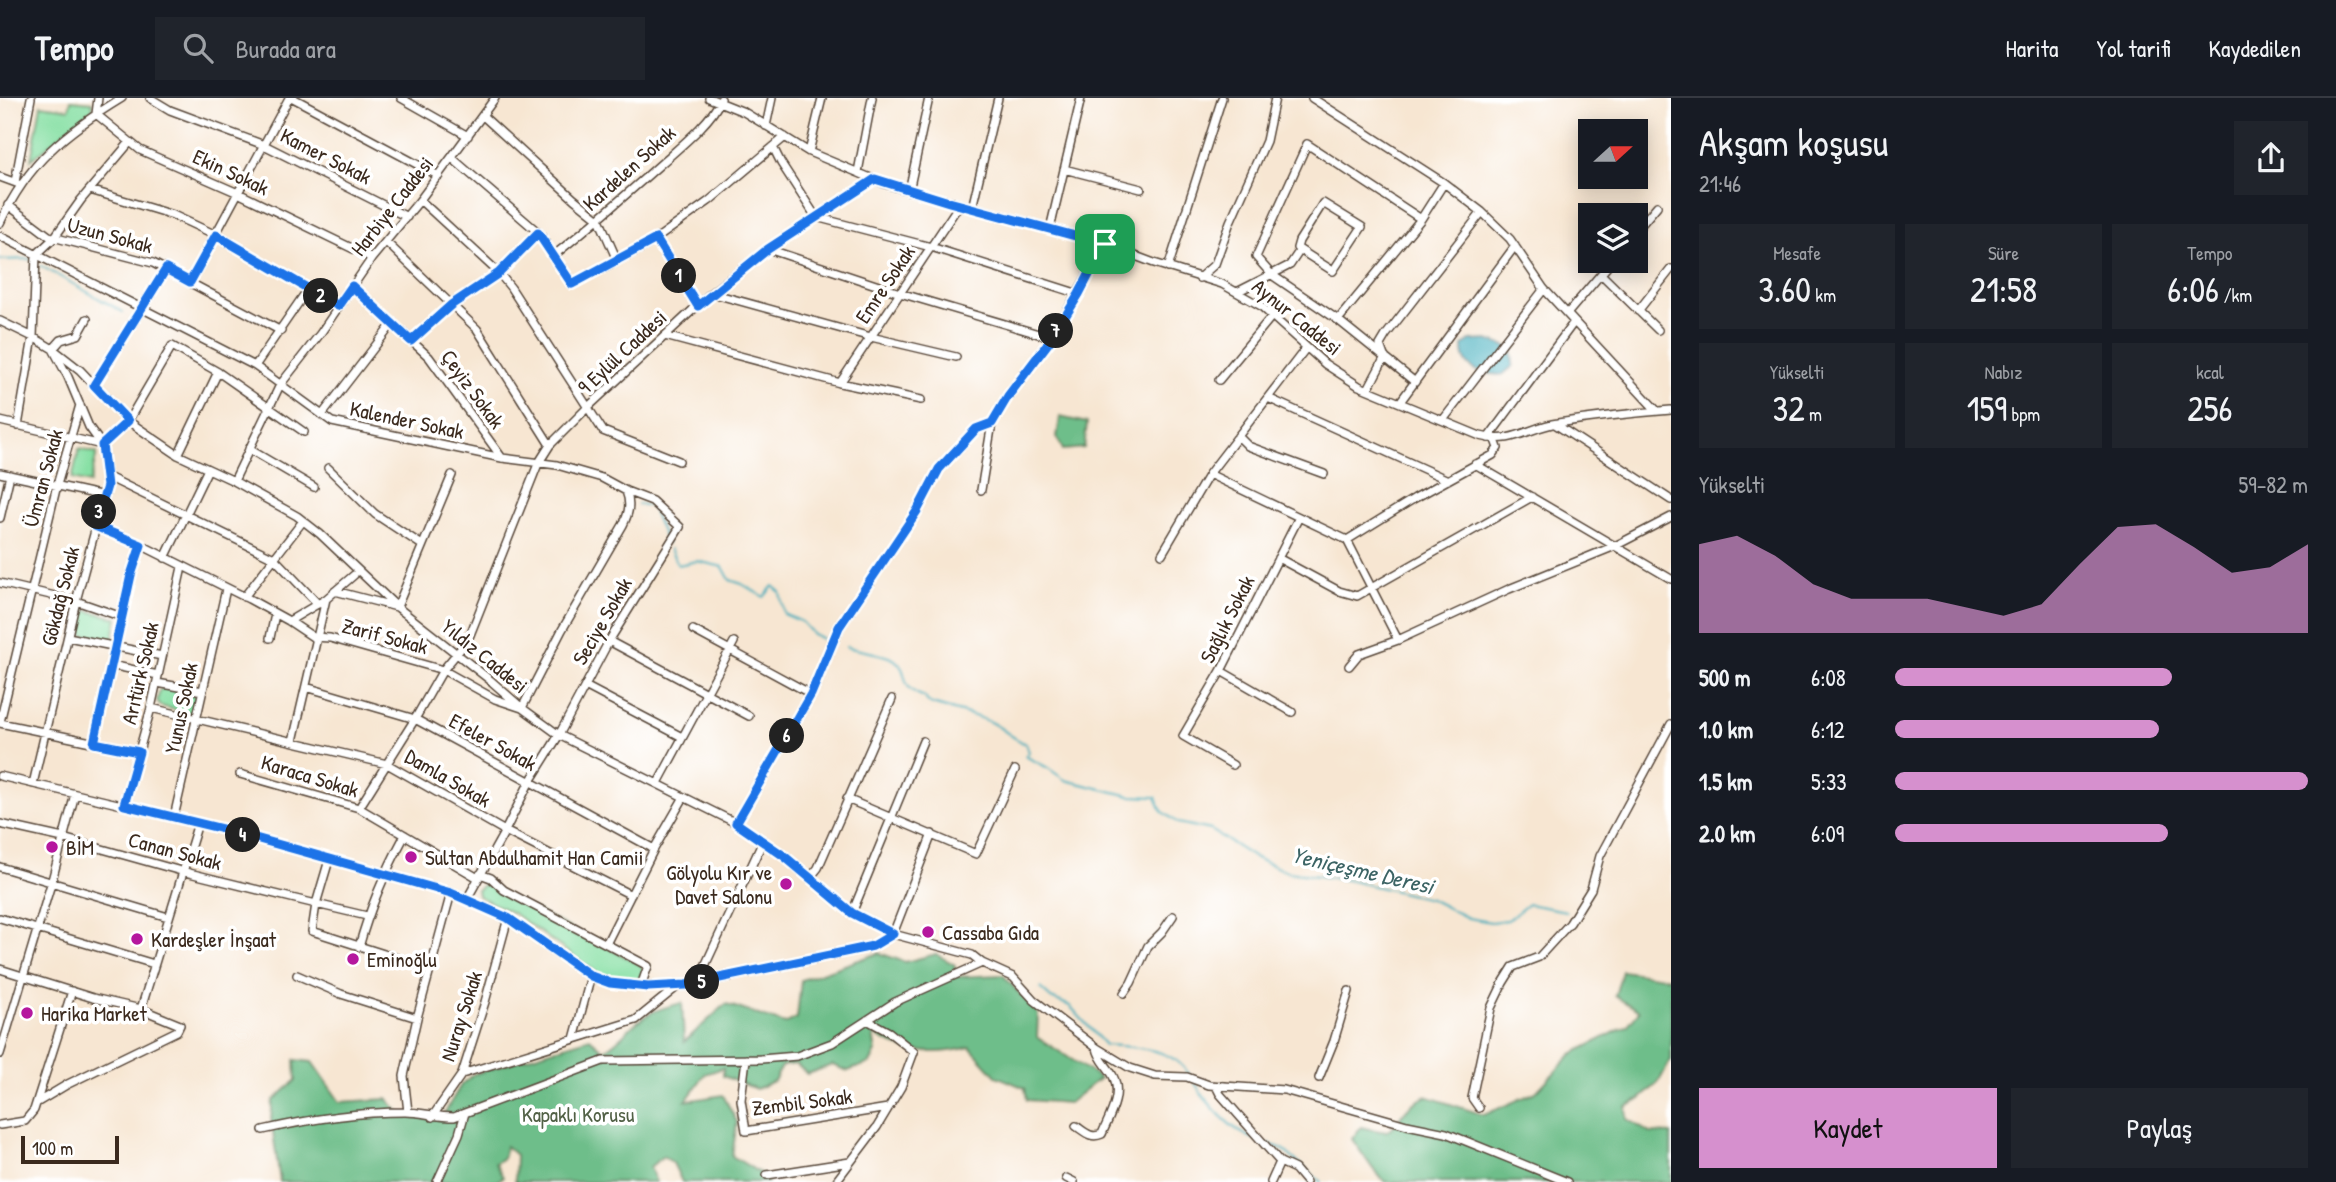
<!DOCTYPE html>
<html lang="tr">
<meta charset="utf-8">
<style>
:root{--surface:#171b24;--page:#20242c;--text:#f1f3f6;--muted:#9ea1a6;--line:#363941;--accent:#d690ce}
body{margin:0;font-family:"Patrick Hand",sans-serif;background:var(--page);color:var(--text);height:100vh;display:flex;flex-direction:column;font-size:26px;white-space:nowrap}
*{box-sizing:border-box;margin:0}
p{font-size:23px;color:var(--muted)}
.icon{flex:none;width:38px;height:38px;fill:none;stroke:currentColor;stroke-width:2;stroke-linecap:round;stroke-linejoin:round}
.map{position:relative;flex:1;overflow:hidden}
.panel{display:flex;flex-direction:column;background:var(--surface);width:665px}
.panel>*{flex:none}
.needle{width:46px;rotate:69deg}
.buttons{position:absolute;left:1578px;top:21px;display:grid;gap:14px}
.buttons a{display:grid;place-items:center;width:70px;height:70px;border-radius:0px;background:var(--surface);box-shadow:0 4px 18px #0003;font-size:35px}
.scale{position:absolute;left:21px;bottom:18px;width:98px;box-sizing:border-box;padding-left:7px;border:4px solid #3b2a1e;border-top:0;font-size:19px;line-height:24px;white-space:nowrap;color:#3b2a1e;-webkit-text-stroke:5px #fff;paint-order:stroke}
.pin{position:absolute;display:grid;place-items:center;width:60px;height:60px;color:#fff;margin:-30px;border-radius:14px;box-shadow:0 4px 10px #0006}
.km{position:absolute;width:35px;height:35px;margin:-18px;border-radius:50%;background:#222;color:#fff;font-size:19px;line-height:35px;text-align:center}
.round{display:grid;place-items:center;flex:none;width:74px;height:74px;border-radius:0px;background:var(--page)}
.summary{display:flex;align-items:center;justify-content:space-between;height:119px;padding:0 28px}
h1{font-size:38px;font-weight:600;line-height:52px}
.metrics{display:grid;grid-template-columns:repeat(3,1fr);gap:10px;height:119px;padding:7px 28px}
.metrics div{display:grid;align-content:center;border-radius:0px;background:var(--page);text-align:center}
.metrics b{font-size:35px;font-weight:600}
.metrics small{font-size:19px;font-weight:400}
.metrics p{font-size:19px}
.chart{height:196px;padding:14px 28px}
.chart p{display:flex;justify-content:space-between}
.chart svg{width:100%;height:126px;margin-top:7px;fill:var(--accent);opacity:.7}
.action{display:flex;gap:14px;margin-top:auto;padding:14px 28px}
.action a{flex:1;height:80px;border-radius:0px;background:var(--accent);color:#111;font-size:28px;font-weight:600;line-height:80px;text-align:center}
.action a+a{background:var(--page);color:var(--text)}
ul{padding:0 28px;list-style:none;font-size:23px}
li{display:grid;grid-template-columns:112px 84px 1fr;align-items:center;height:52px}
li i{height:18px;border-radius:9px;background:var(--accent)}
header{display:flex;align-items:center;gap:42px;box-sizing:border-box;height:98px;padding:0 35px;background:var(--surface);border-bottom:2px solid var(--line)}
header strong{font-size:33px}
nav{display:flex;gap:38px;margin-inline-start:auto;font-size:24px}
.search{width:490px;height:63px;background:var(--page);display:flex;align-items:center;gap:18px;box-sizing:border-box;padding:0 24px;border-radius:0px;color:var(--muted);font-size:26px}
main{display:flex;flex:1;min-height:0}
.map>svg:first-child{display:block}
.green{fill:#88e0a5;stroke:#628562;stroke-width:2}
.forest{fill:#6ebe8a;stroke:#547454;stroke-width:2}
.water{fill:#3eacbb;stroke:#3c6b6c;stroke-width:2}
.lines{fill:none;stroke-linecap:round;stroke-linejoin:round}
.stream{stroke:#3eacbb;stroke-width:2}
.minor-casing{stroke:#574639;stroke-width:10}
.minor{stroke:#fff;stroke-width:7}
.route-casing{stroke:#fff;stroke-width:14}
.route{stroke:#1a73e8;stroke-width:9}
.poi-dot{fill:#b5179e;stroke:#fff;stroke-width:2.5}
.labels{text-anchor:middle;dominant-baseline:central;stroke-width:7;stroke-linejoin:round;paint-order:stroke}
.street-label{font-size:21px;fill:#3b2a1e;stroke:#fff}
.poi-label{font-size:21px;fill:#3b2a1e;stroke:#fff;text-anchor:start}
.park-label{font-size:21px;fill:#526146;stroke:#fff}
.water-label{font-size:23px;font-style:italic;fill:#3c6465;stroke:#fff}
</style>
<header>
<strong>Tempo</strong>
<div class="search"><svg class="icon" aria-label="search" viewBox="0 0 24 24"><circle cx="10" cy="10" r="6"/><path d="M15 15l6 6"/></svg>Burada ara</div>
<nav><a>Harita</a><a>Yol tarifi</a><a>Kaydedilen</a></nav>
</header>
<main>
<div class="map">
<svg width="1671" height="1084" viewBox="0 0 1671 1084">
<rect width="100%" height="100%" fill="#fff"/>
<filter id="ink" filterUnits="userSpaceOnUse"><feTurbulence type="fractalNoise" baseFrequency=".0143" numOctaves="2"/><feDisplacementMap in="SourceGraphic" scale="14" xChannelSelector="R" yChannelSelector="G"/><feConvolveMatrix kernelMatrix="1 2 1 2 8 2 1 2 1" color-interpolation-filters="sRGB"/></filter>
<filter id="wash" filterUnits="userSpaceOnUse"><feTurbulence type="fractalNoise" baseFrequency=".00686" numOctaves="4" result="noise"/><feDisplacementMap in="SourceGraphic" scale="28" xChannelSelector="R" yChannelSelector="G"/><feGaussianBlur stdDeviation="1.57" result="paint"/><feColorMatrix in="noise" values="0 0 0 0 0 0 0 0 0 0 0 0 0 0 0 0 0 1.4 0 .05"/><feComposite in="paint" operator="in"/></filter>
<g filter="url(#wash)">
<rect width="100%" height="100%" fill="#f7e6d2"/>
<path class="green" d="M 71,2 L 92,4 L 93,11 L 31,62 L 41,7 L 69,11 Z
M 79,351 L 97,355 L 90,385 L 72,381 Z
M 80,511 L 117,520 L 112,544 L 81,536 L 84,525 L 78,524 Z
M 164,590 L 197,598 L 193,616 L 160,608 L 157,603 L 160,592 Z
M 485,786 L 641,867 L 643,873 L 638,882 L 633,884 L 600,877 L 513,815 L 478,798 L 477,792 Z"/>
<path class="forest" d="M 1060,319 L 1087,325 L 1084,350 L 1063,352 L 1057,339 Z
M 879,855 L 905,864 L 936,856 L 955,867 L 953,879 L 1003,877 L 1038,916 L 1037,939 L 1100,980 L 1069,1005 L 1027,1002 L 1025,990 L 996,978 L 970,949 C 936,958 902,955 873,936 L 876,954 L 870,965 L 848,973 L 832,967 L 807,976 L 796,966 L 782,968 L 774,983 L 756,991 L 723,978 L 723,970 L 705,976 L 686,1003 L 723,997 L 737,1024 L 732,1058 L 768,1080 L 768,1084 L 682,1084 L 673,1065 L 663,1058 L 650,1069 L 656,1084 L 515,1084 L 516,1057 L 506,1048 L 503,1060 L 495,1065 L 503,1079 L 496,1084 L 280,1084 L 271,1020 L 273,1003 L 296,982 L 295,962 L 312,964 L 340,1004 L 388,1001 L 403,1019 L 441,1021 L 461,987 L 474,976 L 590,940 L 604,952 C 623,941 631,925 649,916 C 659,910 671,908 682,905 L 684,944 L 726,906 L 785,926 L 797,920 L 801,882 Z
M 1622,873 L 1671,880 L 1671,962 L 1658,985 L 1639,1002 L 1626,1009 L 1627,1021 L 1650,1035 L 1671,1036 L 1671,1084 L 1385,1084 L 1373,1071 L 1352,1041 L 1361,1029 C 1395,1038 1388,1033 1407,1011 C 1412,1005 1420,1002 1426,998 L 1484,1017 L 1536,994 L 1572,956 L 1627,928 L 1639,913 L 1615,898 Z"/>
<path class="water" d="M 1488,242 L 1508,249 L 1512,254 L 1513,268 L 1502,277 C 1481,276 1462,272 1463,248 L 1470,243 Z"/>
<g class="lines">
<path class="stream" d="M 0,162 L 30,161
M 41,168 L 123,214
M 638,406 L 650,408 L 654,415 L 667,446
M 670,451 L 678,467 L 697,463 L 723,469 L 730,482 L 742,486 L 764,499 L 773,488 L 780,494 L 784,516 L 802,524 L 813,536 L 823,541
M 846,549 C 857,552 887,556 895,562 C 912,576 896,589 925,599 L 927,603 L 932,606 C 952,612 974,616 992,625 C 1005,632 1012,640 1026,646 L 1029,654 L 1025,658 L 1048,670 L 1065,682 L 1130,698 L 1156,699 L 1162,713 L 1178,725 L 1211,732 L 1253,759 L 1288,774 L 1347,782 L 1430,801 L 1468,820 L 1491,824 L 1508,822 L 1528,806 L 1566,813
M 1040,890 L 1051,900 L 1070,908 L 1105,947 C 1135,949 1173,949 1190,978
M 1195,985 C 1208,1007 1232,1034 1257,1042
M 1269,1046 L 1281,1050 L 1321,1084"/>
</g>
</g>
<g filter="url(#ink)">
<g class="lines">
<g class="minor-casing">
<path id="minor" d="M 98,0 L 96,16 L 140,52 L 238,95 L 372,160
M 150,0 L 170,12 L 264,47 L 407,119
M 293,0 L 439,78
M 401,0 L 468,38
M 709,0 L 744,14 L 809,54 L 885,86 L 1093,142 L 1154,165 L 1222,186 L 1261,208 L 1325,266 L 1359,288 L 1480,338 C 1514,347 1528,329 1558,325 C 1596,319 1633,315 1671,312
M 1312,0 L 1444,85 L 1482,114 L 1510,141 L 1544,191 L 1657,313
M 483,18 L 574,101 L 599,121 L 617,162
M 766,28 L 772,0
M 773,49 L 781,65 L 816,119 L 931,149 L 1079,196
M 809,54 L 822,0
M 452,60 L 539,135 L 572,186 L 649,146 L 709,103 L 785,39
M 1064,71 L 1141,91
M 858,74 L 872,0
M 0,79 L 19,86
M 15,84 L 31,0
M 90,92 L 173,117 L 216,137 L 338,208
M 909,93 L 929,0
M 420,102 L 499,175 L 511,190 L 603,333 L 679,363
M 1323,105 L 1362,129 L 1333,173 L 1297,150 L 1299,143 Z
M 8,107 L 49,138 L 153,165 L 281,233
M 972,110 L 998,0
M 1421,121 L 1444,85
M 0,125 C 28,64 66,34 122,0
M 1050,131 L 1081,0
M 1636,133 L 1657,108
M 0,138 L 255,268 L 332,324 L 502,360 L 557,367 L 602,380 L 626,393 L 652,403 L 680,429 L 609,543 L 559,637 L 529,685 L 505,733 L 467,801
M 656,141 L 698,208
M 386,144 L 477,231 L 550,347
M 768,151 L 900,195 L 1052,240
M 553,158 C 591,128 627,96 663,64 C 681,48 712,23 721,1
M 1168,170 L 1222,0
M 1601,176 L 1658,232
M 1199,180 L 1215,166 L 1230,124 L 1266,43 L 1275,0
M 190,184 L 289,0
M 352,188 L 429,259 L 502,360
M 1237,194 L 1290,167 L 1300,152
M 711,195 L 871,239 L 956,259
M 1638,213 L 1671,171
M 1567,216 L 1612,163
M 1338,222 L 1421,121 L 1307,46 L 1256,159 L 1272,177 L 1338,222 L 1415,284
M 0,223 L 33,239 L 53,251 L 80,272 L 128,323 L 178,357 L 234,383 L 297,418 L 320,436 L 397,509 L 490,582 L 522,610 L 559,637 L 736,725 L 784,758 L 852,815 L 893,836 L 972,857 L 982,865 L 1013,879 L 1034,902 L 1097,950 L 1130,970 L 1155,978 L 1187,979 L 1209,987 L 1284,992 L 1407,1027 L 1446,1035 L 1567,1084
M 665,238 L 840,285 L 921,302
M 411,243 L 451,207 L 499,175 L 539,135
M 1384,258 L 1380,247 L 1386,237 L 1482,114
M 255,268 L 308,191
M 1219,282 L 1272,218
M 840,285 L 959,107
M 94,287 L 166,171
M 1368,291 L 1385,259
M 1268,300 L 1448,382
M 1400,304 L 1515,148
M 322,317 L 393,225
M 1443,322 L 1544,191
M 0,323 L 102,347 L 128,323 L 172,248 L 218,274 L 304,334
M 1555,326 L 1671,402
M 18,328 L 33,239 L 36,157 L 54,140 L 81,102 L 130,44
M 1238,338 L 1248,348 L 1324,376
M 1488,340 L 1574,224
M 249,351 L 314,389
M 178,357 L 218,274
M 1475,366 L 1671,481
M 328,370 L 375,416 L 422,447
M 0,375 L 104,398
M 1209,376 L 1347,442 L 1398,542
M 106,378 L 274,460 L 318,506
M 234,383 L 280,287 L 320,236 L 372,160 L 420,102 L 495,0
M 981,392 L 992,325 L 1008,298 L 1052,240 L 1105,146
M 0,420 L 10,377
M 95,428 L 141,447 L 249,501 L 289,523 L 313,539 L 330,540 L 443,572 L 495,601 L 522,610 L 562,532 L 623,427 C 629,415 631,406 626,393
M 1347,442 L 1415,400 L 1493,357 L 1498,350 L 1495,342
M 1162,456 L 1209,376 L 1306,250
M 165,460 L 208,371
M 1278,460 L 1339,493 L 1357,498 L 1532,399
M 0,485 L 76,503 L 122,519
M 335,493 L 397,509 L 452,377
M 244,499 L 303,423
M 289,523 L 326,501 L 354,477
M 693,532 L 811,596
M 68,539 L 162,558
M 270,540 L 275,516
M 609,543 L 749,618
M 111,567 L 158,577
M 1349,568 L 1359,556 L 1398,542 L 1509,491 L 1615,448 L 1671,419
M 1221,573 L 1292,614
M 157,585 L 203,593
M 585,588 L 682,639
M 306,589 L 415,621 L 654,751
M 151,610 L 387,666 L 505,733 L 631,797
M 0,624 L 57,387 L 80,307
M 0,625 L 139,654
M 293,643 L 326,501
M 94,645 L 131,477 L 141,447
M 1233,667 L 1183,638 L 1221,573 L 1299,419
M 240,676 L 359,710 L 478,780
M 0,678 L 227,732 L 451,795 L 508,820 L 591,878 L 610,885 L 648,889 L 686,888 L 873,848 L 893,836 L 932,736
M 658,685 L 734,544
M 33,686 L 76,503 L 107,388 L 102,347 L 89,329 L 68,279 L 53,251 L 61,242 L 78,237 L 87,221
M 847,701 L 976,756 L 1015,672
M 124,707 L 151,610 L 182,469
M 359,710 L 415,621 L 443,572 L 468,542 L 538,366 L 550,347 L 587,310 L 711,195 L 768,151 L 875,81
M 174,719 L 226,491
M 736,725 L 811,596 L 840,529 L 917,413 L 939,371 L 976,331 L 992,325
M 0,726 L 63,740 L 181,773 L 316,806 L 329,762
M 0,769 L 168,819
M 480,776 L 491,780 L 504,792 L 648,868 L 641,888
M 810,780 L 818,770 L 892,601
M 852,815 L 923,643
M 367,818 L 316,806 L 312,833 L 431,871
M 0,820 L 154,866
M 606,846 L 654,751 L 684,699
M 359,849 C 370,809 385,774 405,737
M 0,871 L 93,900 L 141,911 L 180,927 L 177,933 L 68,986 L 38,1004
M 297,877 L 341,896 L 417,920
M 697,885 L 763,743
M 1124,895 L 1131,885 L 1148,848 L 1162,834 L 1173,818
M 141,911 L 198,725
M 574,941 L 591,878
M 0,956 L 51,786 L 75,696
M 746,961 L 741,1002 L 746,1033 L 888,1010
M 462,976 L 636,922 L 678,888
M 1319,980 L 1334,943 L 1349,893
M 1216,988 L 1220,996 L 1280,1064 L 1295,1071 L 1306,1084
M 1479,1010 L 1472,1000 L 1491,910 L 1503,885 L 1513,869 L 1539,859 L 1570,825 L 1591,791 L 1600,758 L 1671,626
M 408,1014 L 404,978 L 417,920 L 451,795
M 432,1019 L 462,976 L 485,904 L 508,820
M 0,1027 L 25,1023 L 34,1012 L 72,893
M 1076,1028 C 1085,1034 1091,1041 1102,1036 C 1109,1019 1123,997 1113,978 C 1108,968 1099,962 1097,950
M 263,1032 C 310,1021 356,1014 405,1014 C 421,1014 437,1019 454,1019 L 603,963 L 761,961 L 797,958 L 832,945 L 895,904 L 982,865
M 767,1077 L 850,1064
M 1066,1080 L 1074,1084
M 837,1082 L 877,1029 L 901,989 L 914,954 L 889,934 L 867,922
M 437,1084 L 459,1036 L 465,1015
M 1271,1084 L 1280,1064"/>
</g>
<use href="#minor" class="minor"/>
</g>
</g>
<g class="lines" filter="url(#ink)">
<g class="route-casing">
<path id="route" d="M 875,81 L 949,104 L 1105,146 L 1079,196 L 1052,240 L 1008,298 L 992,325 L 976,331 L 939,371 L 917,413 L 839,529 L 811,596 L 736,725 L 784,758 L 852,815 L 893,836 L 873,848 L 686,887 L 648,889 L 610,885 L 591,878 L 508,820 L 451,795 L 227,732 L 124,707 L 139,654 L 94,645 L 131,477 L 141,447 L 95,428 L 107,388 L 102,347 L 128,323 L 94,287 L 166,171 L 190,184 L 216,137 L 338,208 L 352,188 L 411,243 L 451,207 L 499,175 L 538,135 L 572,186 L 656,141 L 698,208 L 768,151 Z"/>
</g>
<use href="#route" class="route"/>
</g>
<g class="poi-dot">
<circle cx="52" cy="749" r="7"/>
<circle cx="411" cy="759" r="7"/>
<circle cx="786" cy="786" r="7"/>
<circle cx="928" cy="834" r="7"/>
<circle cx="137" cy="841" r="7"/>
<circle cx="353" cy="861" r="7"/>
<circle cx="27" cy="915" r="7"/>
</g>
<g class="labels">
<g class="street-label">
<text transform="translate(326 58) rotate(27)">Kamer Sokak</text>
<text transform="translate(629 70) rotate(-42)">Kardelen Sokak</text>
<text transform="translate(231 74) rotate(25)">Ekin Sokak</text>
<text transform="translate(392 108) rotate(-52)">Harbiye Caddesi</text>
<text transform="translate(110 137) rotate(15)">Uzun Sokak</text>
<text transform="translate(885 186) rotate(-56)">Emre Sokak</text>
<text transform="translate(1297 219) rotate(39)">Aynur Caddesi</text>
<text transform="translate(622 254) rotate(-43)">9 Eylül Caddesi</text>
<text transform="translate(473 291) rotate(54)">Çeyiz Sokak</text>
<text transform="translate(407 322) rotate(12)">Kalender Sokak</text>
<text transform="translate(43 380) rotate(-75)">Ümran Sokak</text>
<text transform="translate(60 498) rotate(-76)">Gökdağ Sokak</text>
<text transform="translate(1227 521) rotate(-63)">Sağlık Sokak</text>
<text transform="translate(602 523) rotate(-60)">Seciye Sokak</text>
<text transform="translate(385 538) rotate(15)">Zarif Sokak</text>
<text transform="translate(485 558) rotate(39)">Yıldız Caddesi</text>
<text transform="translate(140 575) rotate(-77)">Arıtürk Sokak</text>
<text transform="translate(181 610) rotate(-78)">Yunus Sokak</text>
<text transform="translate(493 644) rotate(29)">Efeler Sokak</text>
<text transform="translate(310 678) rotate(17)">Karaca Sokak</text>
<text transform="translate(448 680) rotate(30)">Damla Sokak</text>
<text transform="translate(175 753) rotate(15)">Canan Sokak</text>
<text transform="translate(461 918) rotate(-72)">Nuray Sokak</text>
<text transform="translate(802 1004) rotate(-7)">Zembil Sokak</text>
</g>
<g class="poi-label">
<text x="66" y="749">BİM</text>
<text x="425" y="759">Sultan Abdulhamit Han Camii</text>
<text x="772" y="774" text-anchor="end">Gölyolu Kır ve<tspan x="772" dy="24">Davet Salonu</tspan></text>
<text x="942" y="834">Cassaba Gıda</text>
<text x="151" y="841">Kardeşler İnşaat</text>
<text x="367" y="861">Eminoğlu</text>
<text x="41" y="915">Harika Market</text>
</g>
<g class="park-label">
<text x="578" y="1016">Kapaklı Korusu</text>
</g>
<g class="water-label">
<text transform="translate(1363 772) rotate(13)">Yeniçeşme Deresi</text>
</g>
</g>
</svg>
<div class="buttons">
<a><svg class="needle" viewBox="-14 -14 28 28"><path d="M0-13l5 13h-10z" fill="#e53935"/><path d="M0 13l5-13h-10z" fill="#9ea1a6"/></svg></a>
<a><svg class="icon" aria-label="layers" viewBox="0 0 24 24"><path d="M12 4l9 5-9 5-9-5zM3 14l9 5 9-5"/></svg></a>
</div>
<div class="scale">100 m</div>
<div class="pin" style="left:1105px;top:146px;background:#1e9e55"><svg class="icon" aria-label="arrive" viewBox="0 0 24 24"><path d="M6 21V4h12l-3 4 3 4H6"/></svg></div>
<b class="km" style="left:679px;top:178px">1</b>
<b class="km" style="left:321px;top:198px">2</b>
<b class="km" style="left:99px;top:414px">3</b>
<b class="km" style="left:243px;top:737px">4</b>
<b class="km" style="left:702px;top:884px">5</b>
<b class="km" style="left:787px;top:638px">6</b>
<b class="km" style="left:1056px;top:233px">7</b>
</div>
<section class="panel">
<div class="summary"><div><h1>Akşam koşusu</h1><p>21:46</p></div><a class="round"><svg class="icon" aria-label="share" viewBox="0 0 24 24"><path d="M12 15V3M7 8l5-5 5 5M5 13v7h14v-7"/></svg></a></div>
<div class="metrics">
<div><p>Mesafe</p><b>3.60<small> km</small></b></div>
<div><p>Süre</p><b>21:58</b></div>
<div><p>Tempo</p><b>6:06<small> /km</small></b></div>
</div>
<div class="metrics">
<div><p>Yükselti</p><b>32<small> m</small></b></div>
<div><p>Nabız</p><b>159<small> bpm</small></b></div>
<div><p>kcal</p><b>256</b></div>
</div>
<div class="chart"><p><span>Yükselti</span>59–82 m</p>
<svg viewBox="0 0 160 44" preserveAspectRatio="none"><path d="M0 44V13L10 10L20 17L30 27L40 32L50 32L60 32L70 35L80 38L90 34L100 20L110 7L120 6L130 14L140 23L150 21L160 13V44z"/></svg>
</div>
<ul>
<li><b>500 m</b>6:08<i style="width:67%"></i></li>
<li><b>1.0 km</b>6:12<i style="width:64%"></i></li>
<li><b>1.5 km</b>5:33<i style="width:100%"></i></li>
<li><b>2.0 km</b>6:09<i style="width:66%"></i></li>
</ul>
<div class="action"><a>Kaydet</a><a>Paylaş</a></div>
</section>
</main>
